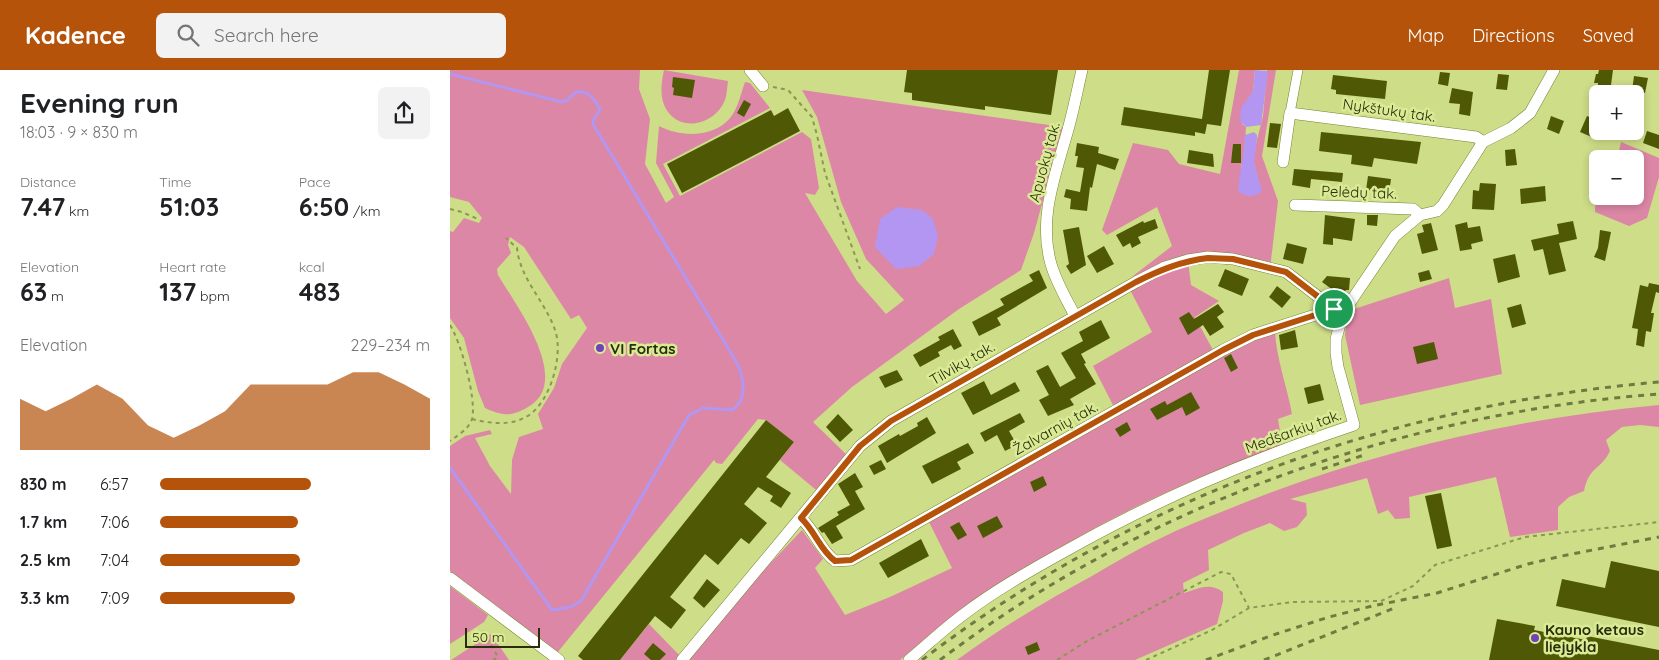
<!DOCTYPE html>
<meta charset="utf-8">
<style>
:root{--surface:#fff;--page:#f2f2f2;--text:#202124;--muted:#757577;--accent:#b45309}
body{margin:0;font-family:Quicksand,sans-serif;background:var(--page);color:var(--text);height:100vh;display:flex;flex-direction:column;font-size:19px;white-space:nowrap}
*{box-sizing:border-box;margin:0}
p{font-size:16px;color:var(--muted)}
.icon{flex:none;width:28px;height:28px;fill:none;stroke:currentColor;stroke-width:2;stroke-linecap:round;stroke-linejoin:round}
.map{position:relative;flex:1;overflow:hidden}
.sheet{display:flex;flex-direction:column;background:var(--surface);width:450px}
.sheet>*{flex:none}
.tools{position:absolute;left:1139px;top:15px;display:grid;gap:10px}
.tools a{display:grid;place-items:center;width:55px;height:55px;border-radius:8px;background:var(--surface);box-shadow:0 2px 8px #0003;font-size:25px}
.scale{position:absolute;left:15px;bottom:12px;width:75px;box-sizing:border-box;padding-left:5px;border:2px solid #282d0a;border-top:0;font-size:14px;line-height:18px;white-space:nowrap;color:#282d0a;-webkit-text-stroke:4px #daea95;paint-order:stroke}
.pin{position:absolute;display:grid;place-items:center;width:42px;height:42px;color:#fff;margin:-21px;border:2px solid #fff;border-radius:50%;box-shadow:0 1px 5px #0007}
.round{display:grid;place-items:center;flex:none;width:52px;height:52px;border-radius:8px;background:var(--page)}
.headline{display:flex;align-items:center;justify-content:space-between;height:85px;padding:0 20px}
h1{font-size:28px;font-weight:700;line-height:38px}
.metrics{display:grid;grid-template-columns:repeat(3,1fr);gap:8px;height:85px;padding:5px 20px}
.metrics div{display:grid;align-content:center}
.metrics b{font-size:25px;font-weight:700}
.metrics small{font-size:14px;font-weight:400}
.metrics p{font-size:14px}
.chart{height:140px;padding:10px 20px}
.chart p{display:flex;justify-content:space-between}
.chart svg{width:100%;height:90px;margin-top:5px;fill:var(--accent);opacity:.7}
ul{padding:0 20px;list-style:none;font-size:16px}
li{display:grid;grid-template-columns:80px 60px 1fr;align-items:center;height:38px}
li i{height:12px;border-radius:6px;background:var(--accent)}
header{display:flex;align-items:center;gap:30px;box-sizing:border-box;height:70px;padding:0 25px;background:var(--accent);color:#fff}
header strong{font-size:24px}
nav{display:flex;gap:28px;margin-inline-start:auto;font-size:18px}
.search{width:350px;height:45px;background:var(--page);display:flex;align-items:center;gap:12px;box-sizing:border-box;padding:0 18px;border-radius:8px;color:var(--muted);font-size:19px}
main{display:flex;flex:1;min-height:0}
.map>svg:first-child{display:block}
.green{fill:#dd87a6}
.water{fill:#b296f2}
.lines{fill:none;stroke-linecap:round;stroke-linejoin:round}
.stream{stroke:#b296f2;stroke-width:3}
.building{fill:#4f5905}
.pedestrian-casing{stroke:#76832f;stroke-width:10}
.minor-casing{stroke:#76832f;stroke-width:12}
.path{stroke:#8c9756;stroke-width:2;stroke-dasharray:4 4;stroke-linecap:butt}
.pedestrian{stroke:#fff;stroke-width:9}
.minor{stroke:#fff;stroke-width:11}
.rail{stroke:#707a41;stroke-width:3;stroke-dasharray:6 6;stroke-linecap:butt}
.route-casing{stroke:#fff;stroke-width:10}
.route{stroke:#b45309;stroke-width:6}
.poi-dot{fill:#7042ba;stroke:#daea95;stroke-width:2}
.labels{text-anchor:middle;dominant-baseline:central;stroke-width:5;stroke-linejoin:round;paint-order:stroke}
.street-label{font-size:15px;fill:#282d0a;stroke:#daea95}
.poi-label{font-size:15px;font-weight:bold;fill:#282d0a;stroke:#daea95;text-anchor:start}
</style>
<header>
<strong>Kadence</strong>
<div class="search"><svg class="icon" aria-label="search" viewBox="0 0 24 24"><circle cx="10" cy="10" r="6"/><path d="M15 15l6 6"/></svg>Search here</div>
<nav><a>Map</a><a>Directions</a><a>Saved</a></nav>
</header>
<main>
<section class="sheet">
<div class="headline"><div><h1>Evening run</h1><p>18:03 · 9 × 830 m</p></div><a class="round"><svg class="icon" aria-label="share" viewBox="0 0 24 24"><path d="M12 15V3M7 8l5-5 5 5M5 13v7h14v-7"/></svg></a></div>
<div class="metrics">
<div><p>Distance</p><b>7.47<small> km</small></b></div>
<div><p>Time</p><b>51:03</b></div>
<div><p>Pace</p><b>6:50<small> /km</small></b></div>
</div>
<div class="metrics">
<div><p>Elevation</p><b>63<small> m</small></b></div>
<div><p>Heart rate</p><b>137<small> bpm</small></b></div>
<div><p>kcal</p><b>483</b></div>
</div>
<div class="chart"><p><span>Elevation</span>229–234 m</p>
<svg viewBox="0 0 160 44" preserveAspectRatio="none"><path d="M0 44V19L10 25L20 19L30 12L40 19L50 32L60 38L70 32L80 25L90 12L100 12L110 12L120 12L130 6L140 6L150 12L160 19V44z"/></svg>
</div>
<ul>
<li><b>830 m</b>6:57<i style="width:56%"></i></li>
<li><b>1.7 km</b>7:06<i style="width:51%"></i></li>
<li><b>2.5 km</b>7:04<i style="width:52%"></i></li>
<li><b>3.3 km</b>7:09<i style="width:50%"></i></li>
</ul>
</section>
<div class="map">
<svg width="1209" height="590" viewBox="0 0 1209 590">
<rect width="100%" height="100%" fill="#cedd88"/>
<path class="green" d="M 0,0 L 190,0 L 189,19 L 200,49 L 195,94 L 216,133 L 224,127 L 206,93 L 209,56 C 228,66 257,68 275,53 C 287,44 290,26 295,12 L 300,13 L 320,38 L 213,94 L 230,126 L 352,62 L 361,69 L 369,118 L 365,125 L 355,123 L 407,211 L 436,244 L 454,230 L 416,189 L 391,132 L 367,47 L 352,20 L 613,57 L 584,163 L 571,200 L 509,239 L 402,317 L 363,352 L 400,388 L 371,424 L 330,390 L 344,372 L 316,350 L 308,349 L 272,394 L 266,393 L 264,390 L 107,583 L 0,501 L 0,376 L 15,366 L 40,360 L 42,364 L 25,368 L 40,396 L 61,424 L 62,390 L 69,367 L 93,359 L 88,344 L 104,318 L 112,294 L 137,258 L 129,245 L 121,249 L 74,177 L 60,167 L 58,175 L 61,183 L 47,199 L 48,205 C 65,234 124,311 78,337 C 61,347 53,346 35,338 L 28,321 L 14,268 L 0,248 L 0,161 L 3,162 L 14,148 L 29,153 L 32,148 L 19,132 L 0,127 Z
M 214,0 L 278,11 C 277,17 277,25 275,30 C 266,53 234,63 218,42 C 209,30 211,14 214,0 Z
M 789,0 L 805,0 L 803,21 L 792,54 L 796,57 L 794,90 L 791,96 L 799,126 L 811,121 L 804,93 L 803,86 L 813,46 L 817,0 L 826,0 L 812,86 L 828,131 L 820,199 L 794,193 L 738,191 L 741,215 L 769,231 L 745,247 L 763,280 L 664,337 L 643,296 L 702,262 L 678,216 L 686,212 L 683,206 L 722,176 L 707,137 L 657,165 L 652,160 L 683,73 L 718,80 L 729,94 L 770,104 Z
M 1171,72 L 1209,88 L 1209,107 L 1197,148 L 1179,156 L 1145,142 L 1146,105 L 1148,126 L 1185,126 L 1185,89 L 1167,89 Z
M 999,208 L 1005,238 L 1041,229 L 1052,304 L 910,335 L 895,265 L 898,241 Z
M 825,261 C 826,287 837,317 842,344 L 828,349 L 832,374 C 773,398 714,421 658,451 C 585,489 514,537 450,590 L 170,590 L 199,554 L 233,589 L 259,558 L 352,460 L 373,489 L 365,498 L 395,545 L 440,527 L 502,498 L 479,452 L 773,280 Z
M 1209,335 L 1209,357 L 1190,355 L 1172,357 L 1156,370 L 1160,381 C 1151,400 1139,396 1134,421 L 1119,427 L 1108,437 L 1108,460 L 1060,467 L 1046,407 L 959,427 L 960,448 L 945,449 L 938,440 L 928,444 L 917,408 L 840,429 L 856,433 L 857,445 L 847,457 L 834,461 L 820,453 L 794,463 L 758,480 L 759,500 L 733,513 L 734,523 C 748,519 759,512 773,522 L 773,531 L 767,554 L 685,590 L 507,590 C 550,558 596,531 642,506 C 664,493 686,480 709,469 C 737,455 767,444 796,432 C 929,380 1067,348 1209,335 Z
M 0,516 L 38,545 L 34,552 L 0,574 Z
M 41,564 L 59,590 L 1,590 Z"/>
<path class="water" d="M 805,0 L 818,1 L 811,55 L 796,57 L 790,51 L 791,38 L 803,21 Z
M 804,62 L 807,65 L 807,68 L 804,93 L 812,121 C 805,128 795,127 788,121 C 790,101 794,85 795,65 Z
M 447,137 L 472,140 L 483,149 L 488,166 L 484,184 L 469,196 L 446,199 L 425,177 L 430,149 Z"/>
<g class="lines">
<path class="stream" d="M 0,4 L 112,32 L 118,30 C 130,13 143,25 150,39 L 143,51 L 143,54 L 287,293 C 294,308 298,330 282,340 L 253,338 L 239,345 L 131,531 L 121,537 L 102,540 L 0,398"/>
</g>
<path class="building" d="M 457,0 L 608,0 L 601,45 L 535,36 L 535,40 L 462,30 L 462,23 L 454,22 Z
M 759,0 L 780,0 L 771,56 L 757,54 L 755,64 L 745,62 L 745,66 L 671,55 L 674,37 L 752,49 Z
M 1149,0 L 1163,0 L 1161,15 L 1166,15 L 1165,24 L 1147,24 L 1148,13 L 1144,13 L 1146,4 L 1148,4 Z
M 990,2 L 1000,3 L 998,16 L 988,14 Z
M 1048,4 L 1059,5 L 1057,20 L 1046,19 Z
M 883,5 L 937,11 L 935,29 L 886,24 L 886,20 L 881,19 Z
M 1184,6 L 1198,8 L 1195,23 L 1182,21 Z
M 223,7 L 245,10 L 242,28 L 223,25 L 224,18 L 222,17 Z
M 1002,18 L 1023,22 L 1020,46 L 1009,44 L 1010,34 L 999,33 Z
M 294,30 L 301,34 L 294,47 L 287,43 Z
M 338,38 L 350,61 L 232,123 L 217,94 L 321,40 L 324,46 Z
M 1101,46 L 1114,51 L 1109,64 L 1097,59 Z
M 1137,46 L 1148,50 L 1148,59 L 1144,68 L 1130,62 Z
M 820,53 L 831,54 L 827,78 L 817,77 Z
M 1197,61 L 1209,65 L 1209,79 L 1193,73 Z
M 871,62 L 971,72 L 967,94 L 924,88 L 922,97 L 901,94 L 902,85 L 869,81 Z
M 627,73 L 649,77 L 648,83 L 669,89 L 665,100 L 647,94 L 642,118 L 640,117 L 637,141 L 620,139 L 621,129 L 614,127 L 616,119 L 630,122 L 634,98 L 626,97 L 628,86 L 625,86 Z
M 783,74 L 791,74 L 791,93 L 781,93 Z
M 1065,79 L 1067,95 L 1056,96 L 1055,80 Z
M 739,80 L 763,84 L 764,97 L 737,93 Z
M 844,99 L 893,103 L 892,112 L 861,109 L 860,118 L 842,115 Z
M 918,106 L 941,109 L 939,123 L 916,120 Z
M 1030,113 L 1046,114 L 1044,140 L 1022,139 L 1023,120 L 1029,121 Z
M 1095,116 L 1096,131 L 1071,134 L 1070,119 Z
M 875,145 L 905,149 L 902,171 L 883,168 L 883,175 L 873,174 Z
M 917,145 L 928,145 L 927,156 L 917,155 Z
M 705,149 L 708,158 L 688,167 L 691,173 L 682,178 L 680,173 L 673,177 L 666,165 L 693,151 L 694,153 Z
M 1123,151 L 1127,169 L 1109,173 L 1116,201 L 1099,205 L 1093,179 L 1084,181 L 1081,170 L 1109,164 L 1107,154 Z
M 1017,152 L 1018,158 L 1030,156 L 1033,171 L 1021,174 L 1022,179 L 1010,181 L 1005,155 Z
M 981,153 L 988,180 L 972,184 L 967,164 L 974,162 L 972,155 Z
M 629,157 L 636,195 L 621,204 L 616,196 L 619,194 L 613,160 Z
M 1150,160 L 1161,162 L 1155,191 L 1144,187 L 1148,178 Z
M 837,173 L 857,178 L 853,194 L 833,189 Z
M 654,176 L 664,194 L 647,203 L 637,186 Z
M 1065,184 L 1070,207 L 1048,213 L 1043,189 Z
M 775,199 L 799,209 L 792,226 L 768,216 Z
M 589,200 L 597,218 L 547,248 L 551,255 L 529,266 L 522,252 L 554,235 L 550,229 L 583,211 L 579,205 Z
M 979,200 L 982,209 L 970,212 L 968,203 Z
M 877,206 L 900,208 L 899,220 L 896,220 L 891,226 L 872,212 Z
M 1199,213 L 1209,215 L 1209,223 L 1206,222 L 1201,243 L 1204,243 L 1201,262 L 1196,261 L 1194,277 L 1186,275 L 1188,259 L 1182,258 L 1190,215 L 1198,217 Z
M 827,216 L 841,227 L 832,238 L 819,227 Z
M 768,234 L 774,242 L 767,247 L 774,257 L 760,266 L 753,255 L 738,265 L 729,248 L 739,242 L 744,249 Z
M 1071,234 L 1076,254 L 1062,258 L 1057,238 Z
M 651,250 L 660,268 L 631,284 L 636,293 L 634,294 L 646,314 L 620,329 L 624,335 L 598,346 L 589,330 L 599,325 L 586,301 L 598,295 L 610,317 L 626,308 L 611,283 L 633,271 L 629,262 Z
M 503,259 L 512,276 L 504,280 L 501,275 L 488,282 L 490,286 L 470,297 L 463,285 L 490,270 L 488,267 Z
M 845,260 L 848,277 L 831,280 L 829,265 Z
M 984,272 L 988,289 L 967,294 L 963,277 Z
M 781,284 L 788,298 L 781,302 L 774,288 Z
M 447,300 L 453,310 L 435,318 L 429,307 Z
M 534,311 L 541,325 L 565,312 L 570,321 L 523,345 L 511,323 Z
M 870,314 L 874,330 L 858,334 L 854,318 Z
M 741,322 L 750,338 L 736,346 L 732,337 L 707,350 L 700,339 L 715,331 L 717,335 Z
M 570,343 L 575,352 L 559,361 L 567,375 L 555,381 L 547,365 L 535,372 L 530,363 Z
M 388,344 L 403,360 L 390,372 L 376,357 Z
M 477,347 L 486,363 L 437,393 L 428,376 L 449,364 L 450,366 L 468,356 L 467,353 Z
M 316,350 L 344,372 L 316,407 L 341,423 L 331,438 L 320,431 L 323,426 L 308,417 L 294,434 L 317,453 L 299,474 L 291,468 L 268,495 L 255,484 L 220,527 L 236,540 L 221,559 L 205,546 L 170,590 L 133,590 L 128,586 Z
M 677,352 L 681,360 L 670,367 L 665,359 Z
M 518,373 L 524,383 L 507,392 L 511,399 L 482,414 L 472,396 Z
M 431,390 L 436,399 L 424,405 L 419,396 Z
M 405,403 L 413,417 L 405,421 L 415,439 L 386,456 L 393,468 L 382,474 L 374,462 L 372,463 L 368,458 L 389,445 L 387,442 L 400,435 L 388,414 Z
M 593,406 L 597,415 L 584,422 L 580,412 Z
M 991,423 L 1002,476 L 987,479 L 975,426 Z
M 547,446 L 553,457 L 533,468 L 527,456 Z
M 509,452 L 517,465 L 508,470 L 500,457 Z
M 471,469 L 479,486 L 438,508 L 429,493 Z
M 1161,491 L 1209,501 L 1209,557 L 1106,536 L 1112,509 L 1155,518 Z
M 257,509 L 270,520 L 254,538 L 243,528 Z
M 1047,549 L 1085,556 L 1084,560 L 1136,570 L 1137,566 L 1209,580 L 1209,590 L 1039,590 Z
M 587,572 L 590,580 L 578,585 L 575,577 Z
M 203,573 L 216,584 L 210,590 L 201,590 L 194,584 Z"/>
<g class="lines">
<g class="pedestrian-casing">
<path id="pedestrian" d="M 840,43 L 848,0"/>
</g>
<g class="minor-casing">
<path id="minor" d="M 300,0 L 313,16
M 833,92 L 840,43 L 1026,67 L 1033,72
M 845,135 L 963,139 L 970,145
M 625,246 C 617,230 606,212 601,194 C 588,149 605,106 617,63 C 623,43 627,21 632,0
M 351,448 C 365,461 370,480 385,491 L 401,490 L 773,280 L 803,265 L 884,239 L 887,241
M 0,508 L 109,590
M 232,590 L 410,376 L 441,351 L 686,212 L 715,197 L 738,190 L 758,187 L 783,189 L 836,202 L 884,239
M 459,590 C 477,575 495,558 514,544 C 544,521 578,502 610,484 C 707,429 799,390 904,355 L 888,297 L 886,283 L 886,269 L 893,243 L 945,166 L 970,145 L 987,141 L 993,135 L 1033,72 L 1061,58 L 1080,43 L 1104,0"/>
</g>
<path class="path" d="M 323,17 L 338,20 L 362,47 L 367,65 L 375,103 L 410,199
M 0,139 L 12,142 L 30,150
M 0,255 C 11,272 27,330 22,349 C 19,359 8,365 0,371
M 22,349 C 38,353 58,356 74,348 C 100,336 114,285 105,260 C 95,231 70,209 67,178 L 56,168
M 33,561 L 48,587 L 43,590
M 607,590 L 637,571 L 771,502 L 781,504 L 799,538
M 696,590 L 762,560 L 799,538 L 842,532 L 931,531 L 963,516 L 985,495 L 1075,467 L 1209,452"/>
<use href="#pedestrian" class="pedestrian"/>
<use href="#minor" class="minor"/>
<path class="rail" d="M 872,399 L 917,384
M 472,590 C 685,427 942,335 1209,312
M 490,590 C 694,435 954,343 1209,324
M 756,590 L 823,565 L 879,547 L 922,536 L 987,523 L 1078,494 L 1112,486 L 1209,467
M 814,590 L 947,537"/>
</g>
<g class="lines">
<g class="route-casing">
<path id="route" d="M 758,188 L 783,189 L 836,202 L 884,239 L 803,265 L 773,280 L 401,490 L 385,491 C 370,480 365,461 351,448 L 410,376 L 441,351 L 686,212 C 710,200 732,191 758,188 Z"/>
</g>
<use href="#route" class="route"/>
</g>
<g class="poi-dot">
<circle cx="150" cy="278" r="5"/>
<circle cx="1085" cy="568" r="5"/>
</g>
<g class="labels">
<g class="street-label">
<text transform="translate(939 40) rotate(8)">Nykštukų tak.</text>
<text transform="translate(594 92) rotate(-75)">Apuokų tak.</text>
<text transform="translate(909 122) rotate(2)">Pelėdų tak.</text>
<text transform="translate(512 293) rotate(-30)">Tilvikų tak.</text>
<text transform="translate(605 358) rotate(-29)">Žalvarnių tak.</text>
<text transform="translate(843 361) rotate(-20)">Medšarkių tak.</text>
</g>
<g class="poi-label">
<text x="160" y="278">VI Fortas</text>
<text x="1095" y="559">Kauno ketaus<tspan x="1095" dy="17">liejykla</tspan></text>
</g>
</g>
</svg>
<div class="tools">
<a>+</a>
<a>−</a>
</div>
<div class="scale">50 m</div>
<div class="pin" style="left:884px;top:239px;background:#1e9e55"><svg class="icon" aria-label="arrive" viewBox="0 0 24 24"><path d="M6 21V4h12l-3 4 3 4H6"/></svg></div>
</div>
</main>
